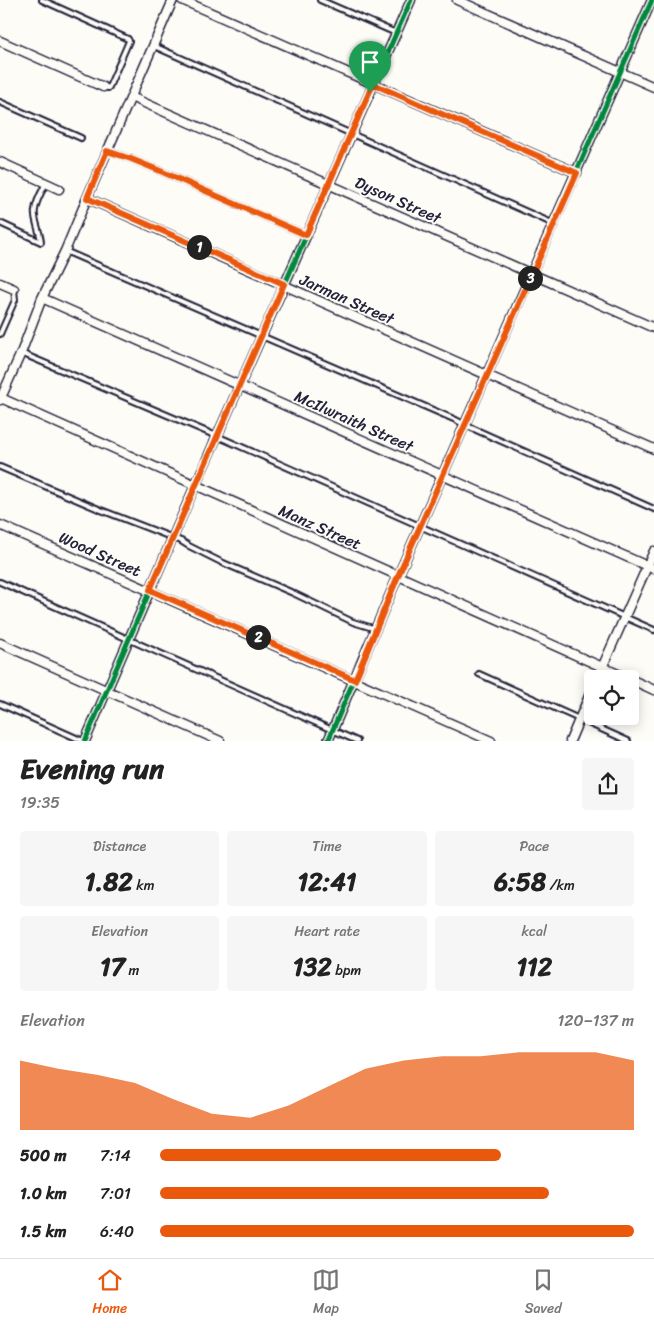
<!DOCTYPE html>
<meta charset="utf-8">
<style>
:root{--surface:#fff;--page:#f6f6f6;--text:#222;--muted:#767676;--line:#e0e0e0;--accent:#ea580c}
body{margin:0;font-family:Sriracha,sans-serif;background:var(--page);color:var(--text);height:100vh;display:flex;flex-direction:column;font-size:19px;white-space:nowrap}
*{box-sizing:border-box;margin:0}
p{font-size:16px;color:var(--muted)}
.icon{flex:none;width:28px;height:28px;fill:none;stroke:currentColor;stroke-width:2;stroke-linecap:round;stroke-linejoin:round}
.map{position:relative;height:741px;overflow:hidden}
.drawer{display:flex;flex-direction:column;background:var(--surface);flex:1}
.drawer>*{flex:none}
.fabs{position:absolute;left:584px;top:670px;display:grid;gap:10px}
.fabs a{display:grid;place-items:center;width:55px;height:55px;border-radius:5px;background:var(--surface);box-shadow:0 2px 12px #0003;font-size:25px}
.pin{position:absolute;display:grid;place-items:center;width:42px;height:42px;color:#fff;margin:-51px -21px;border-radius:50% 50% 50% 0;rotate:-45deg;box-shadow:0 0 5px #0007}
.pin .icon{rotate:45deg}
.km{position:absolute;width:25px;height:25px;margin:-12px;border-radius:50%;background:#222;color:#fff;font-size:14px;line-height:25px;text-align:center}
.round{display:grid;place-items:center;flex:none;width:52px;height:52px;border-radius:5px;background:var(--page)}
.head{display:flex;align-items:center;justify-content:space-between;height:85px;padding:0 20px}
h1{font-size:28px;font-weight:800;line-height:38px}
.stats{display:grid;grid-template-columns:repeat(3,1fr);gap:8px;height:85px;padding:5px 20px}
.stats div{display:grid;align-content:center;border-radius:5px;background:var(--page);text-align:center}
.stats b{font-size:25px;font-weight:800}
.stats small{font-size:14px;font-weight:400}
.stats p{font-size:14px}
.chart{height:140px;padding:10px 20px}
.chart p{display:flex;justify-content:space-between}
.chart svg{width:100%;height:90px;margin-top:5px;fill:var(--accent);opacity:.7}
ul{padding:0 20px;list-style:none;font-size:16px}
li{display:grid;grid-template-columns:80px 60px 1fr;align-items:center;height:38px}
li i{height:12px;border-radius:6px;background:var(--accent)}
.dock{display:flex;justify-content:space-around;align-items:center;height:70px;border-top:1px solid var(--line);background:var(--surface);font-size:14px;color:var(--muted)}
.dock a{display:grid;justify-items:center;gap:2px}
.dock .active{color:var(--accent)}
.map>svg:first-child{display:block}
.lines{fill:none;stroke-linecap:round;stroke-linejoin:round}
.service-casing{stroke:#22223b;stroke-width:8}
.minor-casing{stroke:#22223b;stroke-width:11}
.service{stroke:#fdfcf7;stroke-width:4}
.minor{stroke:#fdfcf7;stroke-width:8}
.cycleway-casing{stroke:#fdfcf7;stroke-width:8}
.cycleway{stroke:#00873e;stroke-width:5}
.route-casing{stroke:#fff;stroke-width:10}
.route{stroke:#ea580c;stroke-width:6}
.labels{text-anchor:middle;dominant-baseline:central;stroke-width:4;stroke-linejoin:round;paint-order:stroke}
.street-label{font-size:16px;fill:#22223b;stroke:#fdfcf7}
</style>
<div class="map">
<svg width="654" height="741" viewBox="0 0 654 741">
<rect width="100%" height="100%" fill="#fdfcf7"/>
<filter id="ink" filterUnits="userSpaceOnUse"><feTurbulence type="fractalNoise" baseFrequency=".02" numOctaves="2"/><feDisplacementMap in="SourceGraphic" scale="10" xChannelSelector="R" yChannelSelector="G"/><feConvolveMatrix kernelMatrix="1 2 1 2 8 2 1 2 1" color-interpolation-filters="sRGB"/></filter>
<g filter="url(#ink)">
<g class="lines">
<g class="service-casing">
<path id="service" d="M 42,0 L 128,39 L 129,41 L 109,87 L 108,88 L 103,87
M 320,0 L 396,33
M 154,46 L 554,224
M 0,102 L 81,138
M 108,151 L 131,159 L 158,170 L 306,235
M 0,223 L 41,242 C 40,231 33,218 35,210 C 36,201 42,191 46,183
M 65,251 L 456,420 L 465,425 L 654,509
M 0,334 L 15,300 L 14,289
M 21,353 L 226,440 L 654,630
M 0,467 L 101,510 L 181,541 L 189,546 L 221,562 L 293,593 L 353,622 L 376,629
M 0,582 L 357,741
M 479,674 L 628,741
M 0,704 L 83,741"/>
</g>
<g class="minor-casing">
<path id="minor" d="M 182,0 L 577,173
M 457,0 L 654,87
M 0,41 L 103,87
M 131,97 L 654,328
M 0,162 L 59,189
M 87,198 L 654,449
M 0,283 L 14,289
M 42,298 L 654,569
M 1,398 L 629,679
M 0,400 L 21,353 L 42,298 L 65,251 L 87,198 L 173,0
M 0,525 L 491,741
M 0,643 L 220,741
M 597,679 L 654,551
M 630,679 L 654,690
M 85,741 L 195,486 L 411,0
M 328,741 L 398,576 L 652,0
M 570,741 L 592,689"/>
</g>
<use href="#service" class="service"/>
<use href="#minor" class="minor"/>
<g class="cycleway-casing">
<path id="cycleway" d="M 85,741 L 195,486 L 411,0
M 328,741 L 398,576 L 652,0"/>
</g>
<use href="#cycleway" class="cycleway"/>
</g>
</g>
<g class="lines" filter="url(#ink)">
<g class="route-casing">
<path id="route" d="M 373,84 L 577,173 L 398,576 L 355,680 L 150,590 L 284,284 L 87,198 L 107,151 L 131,159 L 158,170 L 306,235 Z"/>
</g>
<use href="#route" class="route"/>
</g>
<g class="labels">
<g class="street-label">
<text transform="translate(398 200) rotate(24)">Dyson Street</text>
<text transform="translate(347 299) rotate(24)">Jarman Street</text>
<text transform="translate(354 421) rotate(24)">McIlwraith Street</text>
<text transform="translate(320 527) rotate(24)">Manz Street</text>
<text transform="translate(100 554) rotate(24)">Wood Street</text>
</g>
</g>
</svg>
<div class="fabs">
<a><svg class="icon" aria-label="locate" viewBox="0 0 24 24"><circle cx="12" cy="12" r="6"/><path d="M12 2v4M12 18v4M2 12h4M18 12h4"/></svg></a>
</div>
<div class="pin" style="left:370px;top:92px;background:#1e9e55"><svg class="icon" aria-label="arrive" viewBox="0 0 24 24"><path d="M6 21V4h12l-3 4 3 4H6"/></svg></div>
<b class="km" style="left:199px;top:247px">1</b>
<b class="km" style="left:258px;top:637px">2</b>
<b class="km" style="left:530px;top:278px">3</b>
</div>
<section class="drawer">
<div class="head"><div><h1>Evening run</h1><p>19:35</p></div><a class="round"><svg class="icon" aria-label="share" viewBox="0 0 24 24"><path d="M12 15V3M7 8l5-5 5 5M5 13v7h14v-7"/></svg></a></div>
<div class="stats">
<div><p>Distance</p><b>1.82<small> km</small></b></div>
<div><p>Time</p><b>12:41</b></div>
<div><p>Pace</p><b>6:58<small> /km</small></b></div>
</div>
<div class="stats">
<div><p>Elevation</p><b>17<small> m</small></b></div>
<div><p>Heart rate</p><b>132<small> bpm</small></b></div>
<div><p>kcal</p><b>112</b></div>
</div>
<div class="chart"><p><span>Elevation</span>120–137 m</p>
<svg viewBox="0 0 160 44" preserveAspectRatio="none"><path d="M0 44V10L10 14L20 17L30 21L40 29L50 36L60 38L70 32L80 23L90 14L100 10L110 8L120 8L130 6L140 6L150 6L160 10V44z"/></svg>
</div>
<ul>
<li><b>500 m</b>7:14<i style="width:72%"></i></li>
<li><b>1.0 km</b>7:01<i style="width:82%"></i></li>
<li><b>1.5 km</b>6:40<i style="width:100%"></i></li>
</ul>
</section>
<nav class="dock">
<a class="active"><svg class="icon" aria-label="home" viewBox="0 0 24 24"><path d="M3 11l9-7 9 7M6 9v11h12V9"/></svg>Home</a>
<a><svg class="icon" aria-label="map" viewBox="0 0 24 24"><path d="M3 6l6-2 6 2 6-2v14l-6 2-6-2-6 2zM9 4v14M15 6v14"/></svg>Map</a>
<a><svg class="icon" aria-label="saved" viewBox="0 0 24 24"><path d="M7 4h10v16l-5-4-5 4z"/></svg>Saved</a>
</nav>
